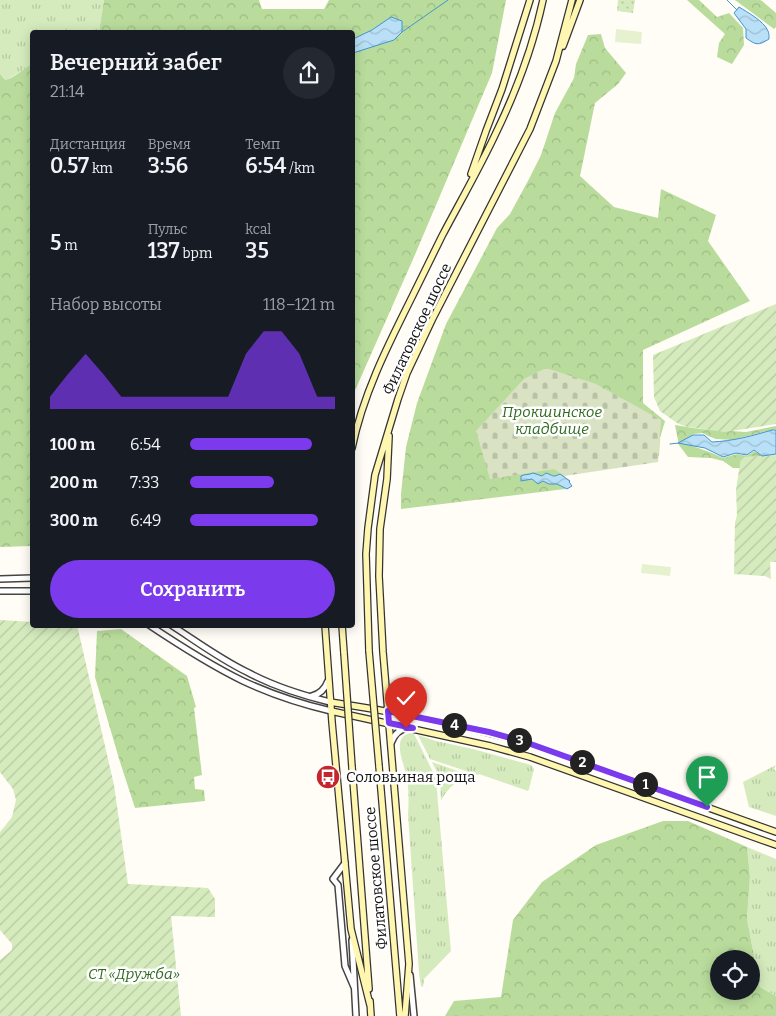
<!DOCTYPE html>
<html lang="ru">
<meta charset="utf-8">
<style>
:root{--surface:#171b24;--page:#242831;--text:#f1f3f6;--muted:#9ea1a6;--accent:#7c3aed}
body{margin:0;font-family:Bitter,serif;background:var(--page);color:var(--text);height:100vh;display:flex;flex-direction:column;font-size:19px;white-space:nowrap}
*{box-sizing:border-box;margin:0}
p{font-size:16px;color:var(--muted)}
.icon{flex:none;width:28px;height:28px;fill:none;stroke:currentColor;stroke-width:2;stroke-linecap:round;stroke-linejoin:round}
.map{position:relative;flex:1;overflow:hidden}
.sheet{position:absolute;left:30px;top:30px;width:325px;height:598px;display:flex;flex-direction:column;background:var(--surface);border-radius:5px;box-shadow:0 2px 12px #0003}
.sheet>*{flex:none}
.tools{position:absolute;left:710px;top:950px;display:grid;gap:10px}
.tools a{display:grid;place-items:center;width:50px;height:50px;border-radius:50%;background:var(--surface);box-shadow:0 2px 12px #0003;font-size:25px}
.pin{position:absolute;display:grid;place-items:center;width:42px;height:42px;color:#fff;margin:-51px -21px;border-radius:50% 50% 50% 0;rotate:-45deg;box-shadow:0 0 5px #0007}
.pin .icon{rotate:45deg}
.km{position:absolute;width:25px;height:25px;margin:-12px;border-radius:50%;background:#222;color:#fff;font-size:14px;line-height:25px;text-align:center}
.round{display:grid;place-items:center;flex:none;width:52px;height:52px;border-radius:26px;background:var(--page)}
.head{display:flex;align-items:center;justify-content:space-between;height:85px;padding:0 20px}
h1{font-size:22px;font-weight:600;line-height:38px}
.metrics{display:grid;grid-template-columns:repeat(3,1fr);gap:8px;height:85px;padding:5px 20px}
.metrics div{display:grid;align-content:center}
.metrics b{font-size:21px;font-weight:600}
.metrics small{font-size:14px;font-weight:400}
.metrics p{font-size:14px}
.chart{height:140px;padding:10px 20px}
.chart p{display:flex;justify-content:space-between}
.chart svg{width:100%;height:90px;margin-top:5px;fill:var(--accent);opacity:.7}
.primary-button{display:flex;gap:10px;margin-top:auto;padding:10px 20px}
.primary-button a{flex:1;height:58px;border-radius:30px;background:var(--accent);color:#fff;font-size:20px;font-weight:600;line-height:58px;text-align:center}
ul{padding:0 20px;list-style:none;font-size:16px}
li{display:grid;grid-template-columns:80px 60px 1fr;align-items:center;height:38px}
li i{height:12px;border-radius:6px;background:var(--accent)}
.map>svg:first-child{display:block}
.grass{fill:url(#grass-tufts)}
.forest{fill:url(#forest-crowns);fill-rule:evenodd}
.cemetery{fill:url(#cemetery-stones)}
.park{fill:url(#park-dots)}
.garden{fill:url(#garden-furrows)}
.pitch{fill:#e6f2cf}
.water{fill:url(#water-waves);stroke:#3f96cf}
.lines{fill:none;stroke-linecap:round;stroke-linejoin:round}
.stream{stroke:#3f96cf;stroke-width:1}
.tertiary-casing{stroke:#444;stroke-width:8}
.secondary-casing{stroke:#333;stroke-width:8}
.tertiary{stroke:#fff;stroke-width:5}
.secondary{stroke:#fff6b0;stroke-width:5.5}
.secondary-bridge-casing{stroke:#333;stroke-width:8;stroke-linecap:butt}
.secondary-bridge{stroke:#fff6b0;stroke-width:5.5}
.route-casing{stroke:#fff;stroke-width:10}
.route{stroke:#7c3aed;stroke-width:6}
.labels{text-anchor:middle;dominant-baseline:central;stroke-width:5;stroke-linejoin:round;paint-order:stroke}
.street-label{font-size:15px;fill:#111;stroke:#fff}
.park-label{font-size:15px;font-style:italic;fill:#2f6b1f;stroke:#fff}
.poi-label{font-size:15px;fill:#111;stroke:#fff;text-anchor:start}
</style>
<div class="map">
<svg width="776" height="1016" viewBox="0 0 776 1016">
<defs>
<pattern id="grass-tufts" width="24" height="20" patternUnits="userSpaceOnUse" patternTransform="scale(1.25)"><rect width="24" height="20" fill="#d5ebbd"/><path d="M3 7l-1-3M5 7V3M7 7l1-3M15 17l-1-3M17 17v-4M19 17l1-3" fill="none" stroke="#b6c8a1"/></pattern>
<pattern id="forest-crowns" width="20" height="18" patternUnits="userSpaceOnUse" patternTransform="scale(1.25)"><rect width="20" height="18" fill="#b9dc9c"/><path d="M2 6a3 3 0 1 1 6 0M12 15a3 3 0 1 1 6 0" fill="none" stroke="#9ebc85"/></pattern>
<pattern id="cemetery-stones" width="16" height="16" patternUnits="userSpaceOnUse" patternTransform="scale(1.25)"><rect width="16" height="16" fill="#d9e3c4"/><path d="M2 7V4a2 2 0 0 1 4 0v3zM10 15v-3a2 2 0 0 1 4 0v3z" fill="#b9c2a7"/></pattern>
<pattern id="park-dots" width="8" height="8" patternUnits="userSpaceOnUse" patternTransform="scale(1.25)"><rect width="8" height="8" fill="#d5ebbd"/><path d="M2 2h.1M6 6h.1" fill="none" stroke="#b6c8a1" stroke-width="1.8" stroke-linecap="round"/></pattern>
<pattern id="garden-furrows" width="10" height="10" patternUnits="userSpaceOnUse" patternTransform="scale(1.25)"><rect width="10" height="10" fill="#d5ebbd"/><path d="M-1 1l2-2M0 10L10 0M9 11l2-2" fill="none" stroke="#b6c8a1"/></pattern>
<pattern id="water-waves" width="16" height="10" patternUnits="userSpaceOnUse" patternTransform="scale(1.25)"><rect width="16" height="10" fill="#b9e0f7"/><path d="M0 5q4-4 8 0t8 0" fill="none" stroke="#9ebfd3"/></pattern>
</defs>
<rect width="100%" height="100%" fill="#fffdf5"/>
<path class="grass" d="M 0,0 L 104,0 L 99,32 L 32,32 L 32,64 L 7,80 L 0,74 Z
M 410,733 L 414,734 L 434,774 L 436,780 L 451,951 L 424,979 L 423,987 L 421,986 L 419,973 L 408,814 C 409,801 409,787 406,775 C 404,762 391,738 410,733 Z
M 418,735 L 436,741 L 473,749 L 531,765 L 534,769 L 529,789 L 528,791 L 479,774 L 478,775 L 430,759 Z
M 432,762 L 472,776 C 458,779 447,788 441,801 L 440,779 Z
M 776,765 L 774,769 L 776,771 L 776,816 L 749,807 L 743,782 Z
M 747,847 L 776,859 L 776,996 L 760,987 L 747,919 L 750,876 Z"/>
<path class="forest" d="M 104,0 L 259,0 L 262,9 L 324,9 L 329,0 L 506,0 L 492,73 L 414,257 L 353,395 L 352,32 L 99,32 Z
M 687,0 L 699,0 L 717,17 L 729,13 L 743,28 L 744,45 L 732,64 L 717,57 L 719,43 L 725,34 Z
M 735,0 L 760,0 L 762,1 L 776,13 L 776,27 L 774,29 Z
M 601,34 L 605,48 L 626,73 L 618,84 L 595,103 L 580,176 L 614,207 L 658,218 L 661,189 L 716,215 L 708,241 L 750,301 L 643,350 L 643,403 L 665,421 L 660,438 L 659,456 L 644,460 L 564,468 L 565,489 L 401,509 L 401,494 L 406,447 L 417,403 L 446,324 L 497,228 L 510,214 L 529,179 L 541,155 L 555,113 L 574,78 L 576,64 L 588,35 Z
M 32,64 L 32,546 L 0,547 L 0,74 L 6,80 C 15,77 23,69 32,64 Z
M 675,425 L 699,429 L 746,432 L 776,426 L 776,429 L 732,440 L 716,439 L 708,436 L 703,433 L 693,434 L 690,445 L 712,453 L 723,458 L 737,454 L 747,456 L 754,451 L 762,456 L 751,468 L 733,468 L 723,461 L 711,458 L 688,457 L 679,445 Z
M 121,629 L 187,676 L 196,707 L 194,708 L 202,775 L 194,777 L 195,789 L 204,790 L 205,801 L 135,808 L 120,762 L 95,677 L 97,631 Z
M 663,821 L 688,821 L 747,847 L 750,876 L 747,919 L 760,987 L 776,996 L 776,1016 L 445,1016 L 454,1001 L 501,997 L 513,920 L 542,882 L 596,845 ZM 719,959 L 751,959 L 751,991 L 719,991 Z"/>
<path class="cemetery" d="M 546,368 L 596,384 L 661,420 L 658,462 L 564,476 L 554,469 L 490,479 L 476,431 L 524,379 Z"/>
<path class="park" d="M 618,0 L 635,0 L 633,13 L 617,11 Z"/>
<path class="garden" d="M 776,304 L 776,424 L 725,432 L 687,427 L 677,423 L 660,411 L 654,397 L 653,355 Z
M 776,455 L 776,562 L 770,562 L 771,579 L 765,576 L 734,574 L 735,523 L 737,515 L 736,490 L 741,457 Z
M 0,620 L 32,622 L 32,625 L 77,625 L 114,785 L 128,884 L 208,888 L 215,899 L 215,917 L 171,916 L 181,1016 L 0,1016 L 0,960 L 12,950 L 12,944 L 0,930 L 0,832 L 12,817 L 16,800 L 13,789 L 0,772 Z"/>
<path class="pitch" d="M 616,29 L 642,32 L 641,44 L 615,42 Z
M 642,564 L 671,567 L 670,576 L 641,573 Z"/>
<path class="water" d="M 739,7 C 747,12 764,21 768,31 C 769,33 769,36 769,39 C 758,46 756,45 746,38 L 746,29 L 734,13 Z
M 391,17 L 402,21 L 402,32 L 394,40 L 353,53 L 353,39 L 372,30 Z
M 772,430 L 776,430 L 776,454 L 762,456 L 754,450 L 747,455 L 736,453 L 723,457 L 705,448 L 678,443 L 693,435 L 704,435 L 712,442 C 733,441 752,436 772,430 Z
M 533,473 L 542,476 L 546,473 C 553,475 552,478 560,474 L 570,481 L 569,482 L 572,486 L 567,489 L 557,484 L 549,484 L 543,481 L 538,484 L 532,479 L 521,481 L 521,476 C 525,474 529,475 533,473 Z"/>
<g class="lines">
<path class="stream" d="M 727,0 L 737,10
M 402,32 L 448,0
M 670,444 L 679,443"/>
<g class="tertiary-casing">
<path id="tertiary" d="M 0,579 L 32,578
M 0,591 L 32,591
M 149,625 C 179,645 210,665 243,681 C 271,694 301,704 331,711
M 171,625 C 196,641 220,659 247,672 C 273,686 301,695 330,702
M 312,696 C 320,694 325,689 328,681
M 391,743 C 394,735 399,729 408,728
M 345,863 L 333,879 L 338,885 L 345,966 L 354,987
M 352,940 L 356,1016
M 410,975 L 414,1016"/>
</g>
<g class="secondary-casing">
<path id="secondary" d="M 563,46 L 580,0
M 471,174 L 486,131 L 502,89 L 530,0
M 389,436 L 387,479 L 380,529 L 379,576 L 383,652 L 409,964 L 405,1016
M 352,448 C 363,394 388,345 412,297 C 422,277 432,256 442,236 C 460,202 479,169 495,135 C 516,92 533,47 543,0
M 325,625 L 332,722 L 351,929 L 370,1005
M 342,625 L 344,653
M 369,651 L 366,554 L 368,528 L 375,475 L 398,399 L 407,373 L 432,320 L 530,129 L 556,61 L 572,0
M 330,702 C 396,712 461,725 525,742 L 776,832
M 331,711 L 490,746 L 530,757 L 776,845
M 379,766 L 400,1016
M 352,767 L 369,989
M 370,1001 L 371,1016"/>
</g>
<use href="#tertiary" class="tertiary"/>
<use href="#secondary" class="secondary"/>
<g class="secondary-bridge-casing">
<path id="secondary-bridge" d="M 369,651 L 379,766
M 344,653 L 352,767"/>
</g>
<use href="#secondary-bridge" class="secondary-bridge"/>
</g>
<g class="lines">
<g class="route-casing">
<path id="route" d="M 406,728 L 413,728 L 389,723 L 388,711 L 489,732 L 525,742 L 707,807"/>
</g>
<use href="#route" class="route"/>
</g>
<defs>
<g id="bus-disc" transform="scale(1.25)"><circle r="9.5" fill="#c4262e" stroke="#fff"/><path d="M-5-6H5V4H4V6H2V4H-2V6H-4V4H-5ZM-3.5-4V0h7V-4ZM-3.5 1.2v1.5H-2V1.2ZM2 1.2v1.5H3.5V1.2Z" fill="#fff"/></g>
</defs>
<g fill-rule="evenodd">
<use href="#bus-disc" x="328" y="777"/>
</g>
<g class="labels">
<g class="street-label">
<text transform="translate(417 329) rotate(-65)">Филатовское шоссе</text>
<text transform="translate(376 878) rotate(-95)">Филатовское шоссе</text>
</g>
<g class="park-label">
<text x="552" y="412">Прокшинское<tspan x="552" dy="17">кладбище</tspan></text>
<text x="134" y="974">СТ «Дружба»</text>
</g>
<g class="poi-label">
<text x="346" y="777">Соловьиная роща</text>
</g>
</g>
</svg>
<div class="tools">
<a><svg class="icon" aria-label="locate" viewBox="0 0 24 24"><circle cx="12" cy="12" r="6"/><path d="M12 2v4M12 18v4M2 12h4M18 12h4"/></svg></a>
</div>
<div class="pin" style="left:707px;top:807px;background:#1e9e55"><svg class="icon" aria-label="arrive" viewBox="0 0 24 24"><path d="M6 21V4h12l-3 4 3 4H6"/></svg></div>
<div class="pin" style="left:406px;top:728px;background:#d93025"><svg class="icon" aria-label="check" viewBox="0 0 24 24"><path d="M5 12l5 5 9-10"/></svg></div>
<b class="km" style="left:645px;top:784px">1</b>
<b class="km" style="left:582px;top:762px">2</b>
<b class="km" style="left:519px;top:740px">3</b>
<b class="km" style="left:454px;top:725px">4</b>
<section class="sheet">
<div class="head"><div><h1>Вечерний забег</h1><p>21:14</p></div><a class="round"><svg class="icon" aria-label="share" viewBox="0 0 24 24"><path d="M12 15V3M7 8l5-5 5 5M5 13v7h14v-7"/></svg></a></div>
<div class="metrics">
<div><p>Дистанция</p><b>0.57<small> km</small></b></div>
<div><p>Время</p><b>3:56</b></div>
<div><p>Темп</p><b>6:54<small> /km</small></b></div>
</div>
<div class="metrics">
<div><b>5<small> m</small></b></div>
<div><p>Пульс</p><b>137<small> bpm</small></b></div>
<div><p>kcal</p><b>35</b></div>
</div>
<div class="chart"><p><span>Набор высоты</span>118–121 m</p>
<svg viewBox="0 0 160 44" preserveAspectRatio="none"><path d="M0 44V38L10 27L20 17L30 27L40 38L50 38L60 38L70 38L80 38L90 38L100 38L110 17L120 6L130 6L140 17L150 38L160 38V44z"/></svg>
</div>
<ul>
<li><b>100 m</b>6:54<i style="width:84%"></i></li>
<li><b>200 m</b>7:33<i style="width:58%"></i></li>
<li><b>300 m</b>6:49<i style="width:88%"></i></li>
</ul>
<div class="primary-button"><a>Сохранить</a></div>
</section>
</div>
